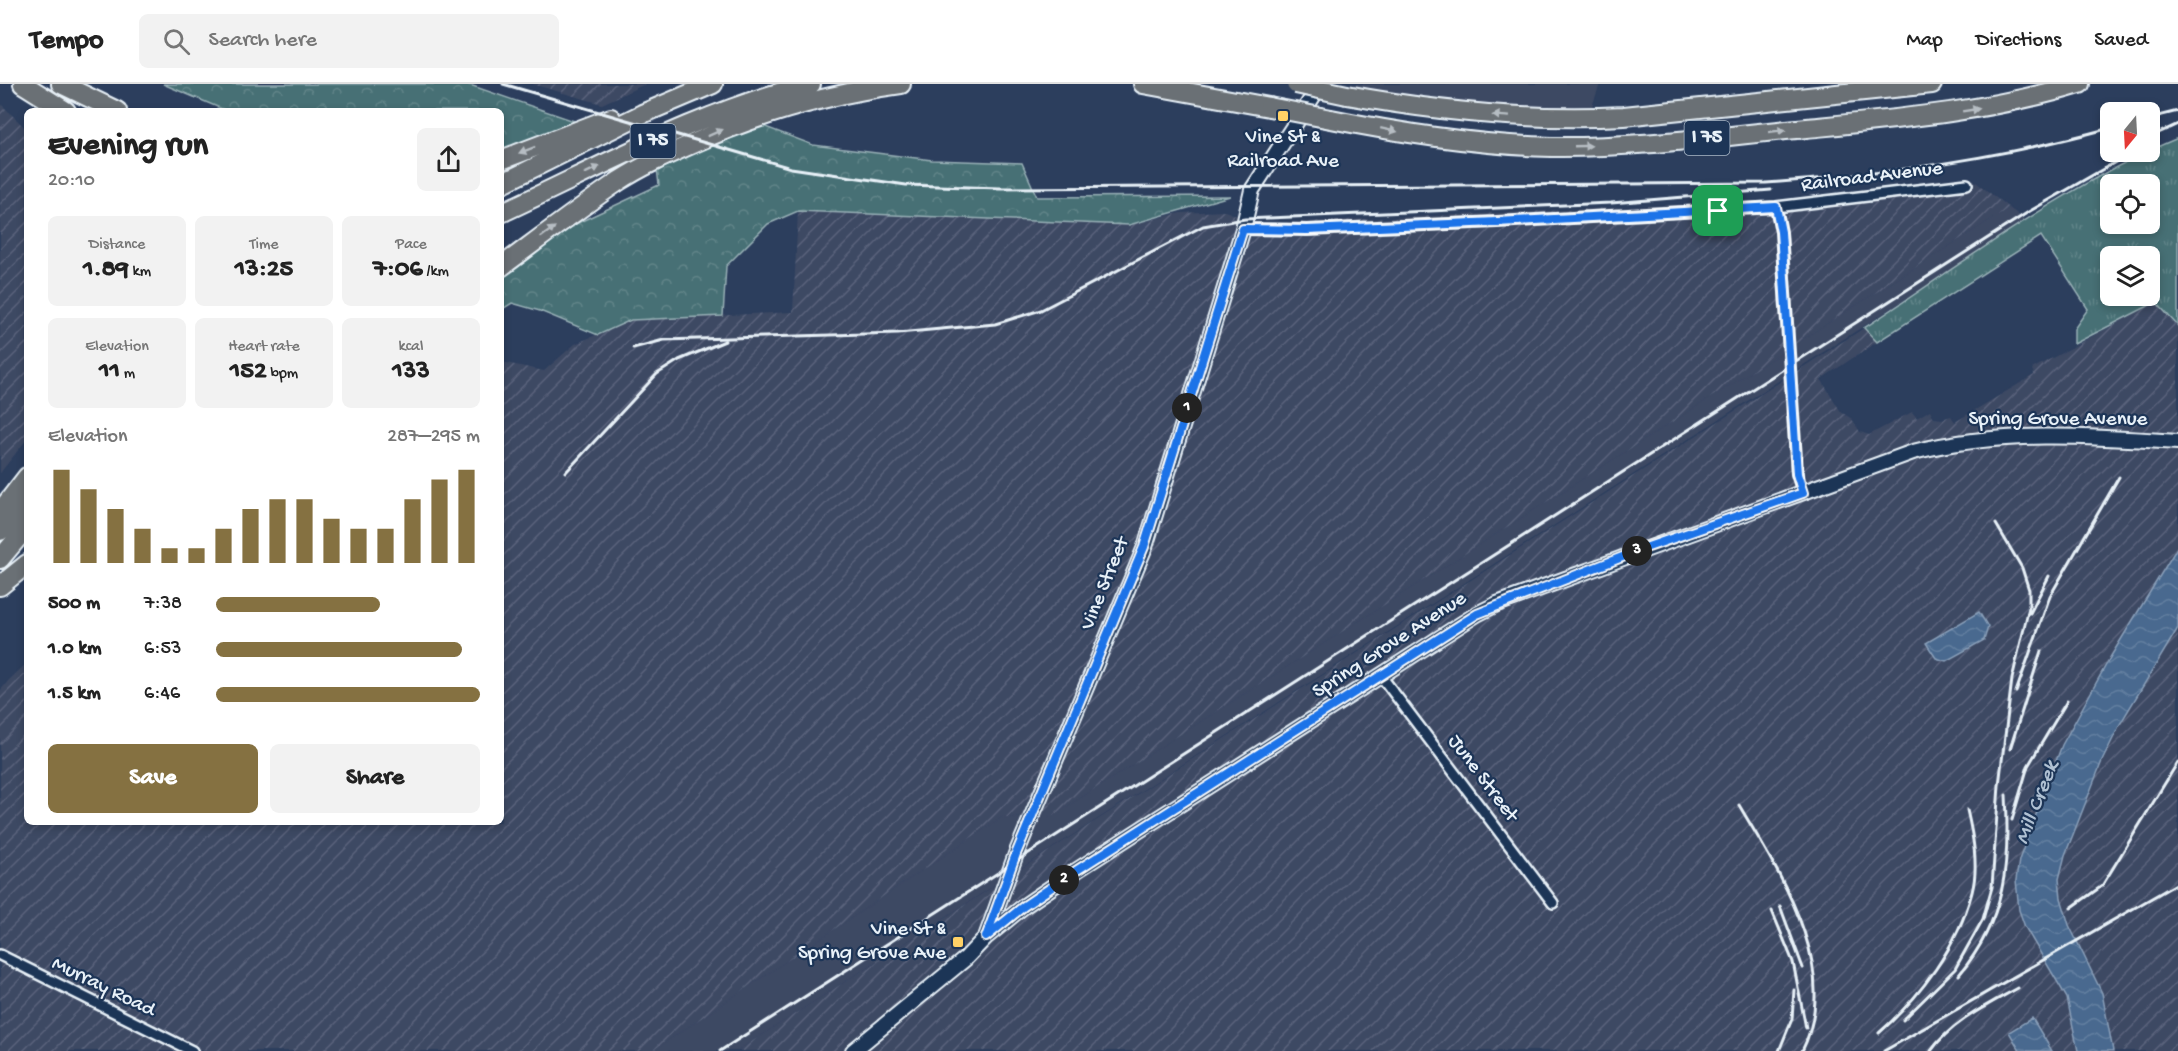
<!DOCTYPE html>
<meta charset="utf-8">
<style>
:root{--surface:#fff;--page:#f2f2f2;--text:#222;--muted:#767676;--line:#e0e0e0;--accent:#857141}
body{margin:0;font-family:"Gochi Hand",sans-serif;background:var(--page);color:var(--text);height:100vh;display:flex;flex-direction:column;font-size:22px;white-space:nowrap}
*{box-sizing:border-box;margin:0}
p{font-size:20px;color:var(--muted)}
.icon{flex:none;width:33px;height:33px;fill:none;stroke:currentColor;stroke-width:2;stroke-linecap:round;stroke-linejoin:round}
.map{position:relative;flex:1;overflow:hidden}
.sheet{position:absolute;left:24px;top:24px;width:480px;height:717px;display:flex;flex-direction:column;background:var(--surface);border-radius:9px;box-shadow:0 3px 9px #0003}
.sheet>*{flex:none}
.needle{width:39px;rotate:198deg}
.buttons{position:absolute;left:2100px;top:18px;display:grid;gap:12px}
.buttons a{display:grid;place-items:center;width:60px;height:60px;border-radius:9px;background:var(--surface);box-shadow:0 3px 9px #0003;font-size:30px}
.pin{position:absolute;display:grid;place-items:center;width:51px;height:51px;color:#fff;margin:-26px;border-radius:12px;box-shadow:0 3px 9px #0006}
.km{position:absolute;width:30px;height:30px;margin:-15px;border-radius:50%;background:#222;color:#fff;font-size:16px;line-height:30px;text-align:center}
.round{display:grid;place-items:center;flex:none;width:63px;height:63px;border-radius:9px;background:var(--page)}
.overview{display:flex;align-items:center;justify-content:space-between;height:102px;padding:0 24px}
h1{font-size:33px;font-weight:700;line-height:45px}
.figures{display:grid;grid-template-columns:repeat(3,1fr);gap:9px;height:102px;padding:6px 24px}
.figures div{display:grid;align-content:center;border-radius:9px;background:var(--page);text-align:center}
.figures b{font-size:26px;font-weight:700}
.figures small{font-size:16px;font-weight:400}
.figures p{font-size:16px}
.chart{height:168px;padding:12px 24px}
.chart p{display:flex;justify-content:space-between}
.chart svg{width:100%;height:108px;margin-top:6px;stroke:var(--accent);stroke-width:6}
.action{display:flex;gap:12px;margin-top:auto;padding:12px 24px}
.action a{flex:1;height:69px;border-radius:9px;background:var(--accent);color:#fff;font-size:24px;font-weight:700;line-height:69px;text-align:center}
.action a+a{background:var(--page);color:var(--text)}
ul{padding:0 24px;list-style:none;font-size:20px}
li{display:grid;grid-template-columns:96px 72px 1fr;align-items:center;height:45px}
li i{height:15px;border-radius:8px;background:var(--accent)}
header{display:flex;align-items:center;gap:36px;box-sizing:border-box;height:84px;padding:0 30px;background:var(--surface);border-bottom:2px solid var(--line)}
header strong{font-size:28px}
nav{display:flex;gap:33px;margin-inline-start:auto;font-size:21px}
.search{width:420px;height:54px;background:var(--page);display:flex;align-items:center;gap:15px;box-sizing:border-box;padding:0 21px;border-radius:9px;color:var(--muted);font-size:22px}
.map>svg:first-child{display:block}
.built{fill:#3e4964}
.industrial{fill:url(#industrial-furrows)}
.grass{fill:url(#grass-tufts);stroke:#98b0b6;stroke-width:1.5;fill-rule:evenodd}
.forest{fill:url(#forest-crowns);stroke:#98b0b6;stroke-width:1.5}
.water{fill:url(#water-waves);stroke:#899fb9;stroke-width:1.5}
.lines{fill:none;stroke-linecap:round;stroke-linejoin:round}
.street-casing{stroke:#e8f1f8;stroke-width:14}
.secondary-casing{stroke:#e8f1f8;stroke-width:18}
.highway-casing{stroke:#e8f1f8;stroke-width:22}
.street{stroke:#1d3557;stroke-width:9}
.secondary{stroke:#1d3557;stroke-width:14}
.highway{stroke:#6b7074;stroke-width:18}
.rail{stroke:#e8f1f8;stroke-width:3}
.highway-bridge-casing{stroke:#e8f1f8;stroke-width:22;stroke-linecap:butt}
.highway-bridge{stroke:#6b7074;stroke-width:18}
.oneway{fill:#b6bdc3}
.route-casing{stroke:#fff;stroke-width:12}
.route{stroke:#1a73e8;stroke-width:8}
.poi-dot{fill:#ffd166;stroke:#1d3557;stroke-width:2}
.labels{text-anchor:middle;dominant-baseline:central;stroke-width:4.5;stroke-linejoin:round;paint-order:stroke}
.shield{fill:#1d3557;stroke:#abb9c8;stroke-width:1.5}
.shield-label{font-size:20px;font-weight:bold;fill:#e8f1f8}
.poi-label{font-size:21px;fill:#e8f1f8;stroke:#1d3557}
.street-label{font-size:21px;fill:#e8f1f8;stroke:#1d3557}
.water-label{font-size:22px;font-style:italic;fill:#b0c1d3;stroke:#1d3557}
</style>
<header>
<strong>Tempo</strong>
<div class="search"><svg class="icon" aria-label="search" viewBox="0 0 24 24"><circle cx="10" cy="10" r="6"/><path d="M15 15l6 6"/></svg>Search here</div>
<nav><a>Map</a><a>Directions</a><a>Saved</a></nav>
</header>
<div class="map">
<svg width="2178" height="967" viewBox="0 0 2178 967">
<defs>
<pattern id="industrial-furrows" width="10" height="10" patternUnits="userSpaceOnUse" patternTransform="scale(1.5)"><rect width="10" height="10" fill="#3e4964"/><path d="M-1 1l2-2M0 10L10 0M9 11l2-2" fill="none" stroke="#5a647b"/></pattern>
<pattern id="grass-tufts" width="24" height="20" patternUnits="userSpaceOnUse" patternTransform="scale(1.5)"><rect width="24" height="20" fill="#477075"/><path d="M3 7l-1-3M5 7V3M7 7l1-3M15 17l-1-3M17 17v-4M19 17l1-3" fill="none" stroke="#628589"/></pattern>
<pattern id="forest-crowns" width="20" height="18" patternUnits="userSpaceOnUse" patternTransform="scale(1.5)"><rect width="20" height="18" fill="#477075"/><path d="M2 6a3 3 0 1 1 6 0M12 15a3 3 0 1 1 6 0" fill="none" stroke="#628589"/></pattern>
<pattern id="water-waves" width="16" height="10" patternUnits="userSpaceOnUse" patternTransform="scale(1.5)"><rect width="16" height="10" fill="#49698f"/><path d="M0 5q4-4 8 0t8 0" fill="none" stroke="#637fa0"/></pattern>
</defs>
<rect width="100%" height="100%" fill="#2c3e5d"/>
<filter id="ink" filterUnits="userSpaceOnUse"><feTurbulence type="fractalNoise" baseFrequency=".0167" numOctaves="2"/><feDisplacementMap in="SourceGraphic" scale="12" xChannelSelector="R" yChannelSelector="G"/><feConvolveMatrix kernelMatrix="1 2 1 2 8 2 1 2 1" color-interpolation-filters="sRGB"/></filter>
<g filter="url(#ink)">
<path class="built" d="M 1345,0 L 1600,0 L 1591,25 L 1502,25 L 1424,17 Z
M 2009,124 L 2027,137 L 737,967 L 652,967 L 1002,733 L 1049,734 Z"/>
<path class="industrial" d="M 532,0 L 645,0 L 602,20 Z
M 0,19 L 27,46 L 27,355 L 0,389 Z
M 1972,95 L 2009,124 L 1049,734 L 1002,733 L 652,967 L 0,967 L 0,607 L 9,596 L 27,579 L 27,738 L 501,738 L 501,278 L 544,287 L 575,260 L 631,236 L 793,228 L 798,127 L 1129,141 L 1180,129 L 1225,127 L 1259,140 L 1811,115 Z
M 2156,218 L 2178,242 L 2178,967 L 737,967 L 1864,244 L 1877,258 L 1821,295 L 1841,328 L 1852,335 L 1860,348 L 1869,351 L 1912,328 L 1917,334 L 1930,326 L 1934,334 L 1942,335 L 1951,332 L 1955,338 L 2034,291 L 2032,285 Z"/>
<path class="grass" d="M 2178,54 L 2178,242 L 2156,218 L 2074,260 L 2074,245 L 2088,225 L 2041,152 L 1877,258 L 1864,244 C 1965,178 2067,100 2178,54 ZM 2110,100 L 2150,100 L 2150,140 L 2110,140 ZM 2110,172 L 2150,172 L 2150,212 L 2110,212 Z"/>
<path class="forest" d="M 163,0 L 467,0 L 583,40 L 501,72 L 501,27 L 227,27 Z
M 742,34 L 813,61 L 932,76 L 1022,79 L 1037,113 L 1230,112 L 1129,141 L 798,127 L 768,140 L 726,182 L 723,232 L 631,236 L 598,251 L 540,227 L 512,219 L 501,226 L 501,186 L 503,184 L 569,143 L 659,101 L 655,68 Z"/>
<path class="water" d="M 2178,462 L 2178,544 L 2120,640 L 2102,677 L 2065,771 L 2059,795 L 2061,814 L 2069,841 L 2102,909 L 2113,967 L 2078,967 L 2067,914 L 2025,843 L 2019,826 L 2016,796 L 2019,776 L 2062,661 L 2111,572 Z
M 1979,528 L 1988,543 L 1984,556 L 1946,577 L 1936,574 L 1926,559 Z
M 2032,934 L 2052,967 L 2020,967 L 2009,948 Z"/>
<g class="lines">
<g class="street-casing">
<path id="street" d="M 1776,123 L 1781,148 L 1797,390 L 1803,409
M 1243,145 L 1307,146 L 1497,138 L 1776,123 L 1967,100
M 1381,592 L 1553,819
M 0,871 L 192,967"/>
</g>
<g class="secondary-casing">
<path id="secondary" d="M 986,853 L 1024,822 L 1071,790 L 1477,530 L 1497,520 L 1913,368 C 2000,346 2089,352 2178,358
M 853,967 L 965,875 L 986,853 L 1016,770 L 1145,463 L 1243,145 L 1252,106 L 1321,0"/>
</g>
<g class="highway-casing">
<path id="highway" d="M 23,0 L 66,27
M 61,0 L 117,27
M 1143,0 L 1269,23
M 1347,11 C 1440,28 1530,37 1624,32 L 1932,0
M 1331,35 C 1405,50 1477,61 1552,63 C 1637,64 1722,52 1807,44 C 1899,35 1991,27 2080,0
M 501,76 L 611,34
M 501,100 L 642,30 L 713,0
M 501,129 C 603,82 701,27 811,0
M 501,183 C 540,154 579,124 619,97 C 642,82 667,71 692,60 C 760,29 828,10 901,0
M 0,428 L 27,393
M 0,447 L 27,418
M 0,475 L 27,443
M 0,502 L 27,480"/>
</g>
<use href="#street" class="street"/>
<use href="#secondary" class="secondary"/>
<use href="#highway" class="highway"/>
<path class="rail" d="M 503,0 L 791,84 L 906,101 L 1000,104 L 1766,99 C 1883,91 1997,75 2110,44
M 2150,34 L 2178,27
M 2150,53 L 2178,40
M 633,264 L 664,256 L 898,249 L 995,240 L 1041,226 L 1203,142 L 1245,135 L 1611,119 L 1771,106
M 566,388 L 657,290 L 679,276 L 725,257
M 2030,529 L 2049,492
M 2016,608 L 2050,512 L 2119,393
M 2010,665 L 2041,567
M 1739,721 C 1779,789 1843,885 1802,967
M 2012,736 L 2028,682 L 2067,617
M 1780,822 L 1803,884
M 2071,824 L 2102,802 L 2178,678
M 1772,827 L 1793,878 L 1806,944
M 1959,891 C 2006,834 2010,781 2006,711
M 1903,936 L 1955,885 L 1983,835 L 1992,803 L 1999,701 L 2012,595 L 2029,523 L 2029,506 L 2022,484 L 1996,440
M 1879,949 C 1920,913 1958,862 1972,808 C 1979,782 1973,752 1967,726
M 720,967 L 2030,127 L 2133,68
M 1779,967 L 1792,935 L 1794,906
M 1884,967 L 2178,799
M 1931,967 C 1953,937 1986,922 2018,904"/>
<g class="highway-bridge-casing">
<path id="highway-bridge" d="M 1296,0 L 1347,11
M 1269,23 L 1331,35"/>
</g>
<use href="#highway-bridge" class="highway-bridge"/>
</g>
<defs><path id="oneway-solid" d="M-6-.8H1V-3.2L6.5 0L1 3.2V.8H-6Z" transform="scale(1.5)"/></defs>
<g class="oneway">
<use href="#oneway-solid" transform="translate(1971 26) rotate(-9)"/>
<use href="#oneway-solid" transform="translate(1501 32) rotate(-176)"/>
<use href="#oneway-solid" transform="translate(1389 46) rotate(12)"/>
<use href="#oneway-solid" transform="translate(1777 47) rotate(-6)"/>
<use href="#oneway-solid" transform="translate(715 49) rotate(-24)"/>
<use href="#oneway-solid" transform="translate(1583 62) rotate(-2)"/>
<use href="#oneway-solid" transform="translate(527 66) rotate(159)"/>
<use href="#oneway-solid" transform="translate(592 86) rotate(-26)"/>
<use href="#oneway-solid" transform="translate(548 148) rotate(-36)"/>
</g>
</g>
<g class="lines" filter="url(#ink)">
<g class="route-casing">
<path id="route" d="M 1776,123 L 1781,148 L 1797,390 L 1803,409 L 1648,463 L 1477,530 L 1071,790 L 1024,822 L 986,853 L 1016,770 L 1144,463 L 1243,145 L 1307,146 L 1497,138 Z"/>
</g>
<use href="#route" class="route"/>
</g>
<g class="poi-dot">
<rect x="1277" y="26" width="12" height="12" rx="3"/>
<rect x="952" y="852" width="12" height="12" rx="3"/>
</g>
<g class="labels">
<g class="shield">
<rect x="1684.5" y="37" width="45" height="34" rx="4.5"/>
<rect x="630.5" y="40" width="45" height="34" rx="4.5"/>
</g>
<g class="shield-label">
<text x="1707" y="54">I 75</text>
<text x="653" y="57">I 75</text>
</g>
<g class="poi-label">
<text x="1283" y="54">Vine St &amp;<tspan x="1283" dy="24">Railroad Ave</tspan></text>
<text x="946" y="846" text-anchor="end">Vine St &amp;<tspan x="946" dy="24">Spring Grove Ave</tspan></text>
</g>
<g class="street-label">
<text transform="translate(1872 94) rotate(-7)">Railroad Avenue</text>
<text x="2058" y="336">Spring Grove Avenue</text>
<text transform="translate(1106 500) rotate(-68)">Vine Street</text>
<text transform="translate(1390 562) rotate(-33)">Spring Grove Avenue</text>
<text transform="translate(1482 695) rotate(53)">June Street</text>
<text transform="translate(103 904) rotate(26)">Murray Road</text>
</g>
<g class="water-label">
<text transform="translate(2038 719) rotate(-69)">Mill Creek</text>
</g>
</g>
</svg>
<div class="buttons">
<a><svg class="needle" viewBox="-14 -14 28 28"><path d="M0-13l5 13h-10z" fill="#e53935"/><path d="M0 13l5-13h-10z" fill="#767676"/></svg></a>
<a><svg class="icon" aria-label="locate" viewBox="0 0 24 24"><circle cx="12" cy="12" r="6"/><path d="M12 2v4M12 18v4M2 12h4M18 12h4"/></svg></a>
<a><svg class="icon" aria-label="layers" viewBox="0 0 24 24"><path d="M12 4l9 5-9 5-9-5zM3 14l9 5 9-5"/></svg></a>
</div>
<div class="pin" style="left:1718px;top:127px;background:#1e9e55"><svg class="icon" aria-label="arrive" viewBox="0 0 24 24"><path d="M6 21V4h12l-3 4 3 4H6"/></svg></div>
<b class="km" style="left:1187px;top:324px">1</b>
<b class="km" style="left:1064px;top:796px">2</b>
<b class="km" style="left:1637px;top:467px">3</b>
<section class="sheet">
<div class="overview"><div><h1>Evening run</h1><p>20:10</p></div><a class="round"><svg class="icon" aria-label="share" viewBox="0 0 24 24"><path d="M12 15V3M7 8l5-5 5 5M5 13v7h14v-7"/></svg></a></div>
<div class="figures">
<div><p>Distance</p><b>1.89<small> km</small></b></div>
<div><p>Time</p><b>13:25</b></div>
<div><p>Pace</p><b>7:06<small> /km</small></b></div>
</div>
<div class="figures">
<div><p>Elevation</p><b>11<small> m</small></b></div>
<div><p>Heart rate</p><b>152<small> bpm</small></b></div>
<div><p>kcal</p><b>133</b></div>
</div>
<div class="chart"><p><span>Elevation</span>287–295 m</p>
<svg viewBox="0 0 160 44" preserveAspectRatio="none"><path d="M5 44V6M15 44V14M25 44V22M35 44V30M45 44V38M55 44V38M65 44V30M75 44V22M85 44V18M95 44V18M105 44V26M115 44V30M125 44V30M135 44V18M145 44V10M155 44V6"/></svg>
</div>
<ul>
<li><b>500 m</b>7:38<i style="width:62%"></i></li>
<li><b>1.0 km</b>6:53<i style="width:93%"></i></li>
<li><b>1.5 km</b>6:46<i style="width:100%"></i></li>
</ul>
<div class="action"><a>Save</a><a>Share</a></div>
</section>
</div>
